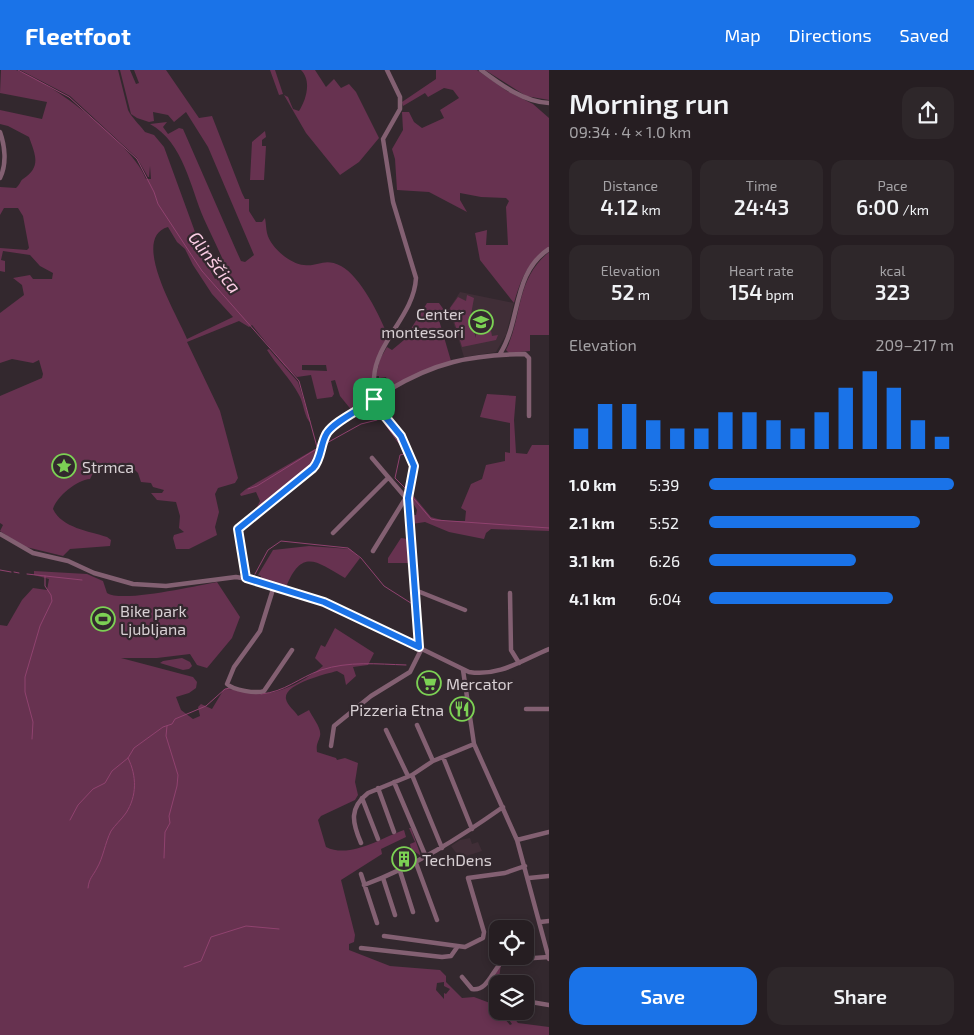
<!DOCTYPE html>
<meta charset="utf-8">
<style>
:root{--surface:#261e22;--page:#2e272a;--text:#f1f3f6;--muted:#a4a2a5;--line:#423c40;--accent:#1a73e8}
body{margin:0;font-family:"Exo 2",sans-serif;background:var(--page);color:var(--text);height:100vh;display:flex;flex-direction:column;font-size:19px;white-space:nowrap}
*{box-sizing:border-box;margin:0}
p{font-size:16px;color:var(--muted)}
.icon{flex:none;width:28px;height:28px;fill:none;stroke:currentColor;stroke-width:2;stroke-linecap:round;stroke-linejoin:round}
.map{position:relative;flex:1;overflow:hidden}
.side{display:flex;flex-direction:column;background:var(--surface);width:425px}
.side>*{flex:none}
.fabs{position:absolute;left:489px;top:850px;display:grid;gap:10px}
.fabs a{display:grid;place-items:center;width:45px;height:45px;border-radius:10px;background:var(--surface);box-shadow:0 2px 8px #0003,0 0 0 1px var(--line);font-size:25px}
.pin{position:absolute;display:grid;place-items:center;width:42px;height:42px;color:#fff;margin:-21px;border-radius:10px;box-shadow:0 2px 8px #0006}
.round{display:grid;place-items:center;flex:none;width:52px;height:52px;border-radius:15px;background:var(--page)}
.head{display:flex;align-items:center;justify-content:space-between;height:85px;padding:0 20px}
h1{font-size:28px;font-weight:600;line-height:38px}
.stats{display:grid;grid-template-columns:repeat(3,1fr);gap:8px;height:85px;padding:5px 20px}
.stats div{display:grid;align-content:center;border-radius:12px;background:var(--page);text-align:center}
.stats b{font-size:21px;font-weight:600}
.stats small{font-size:14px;font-weight:400}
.stats p{font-size:14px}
.chart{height:140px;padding:10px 20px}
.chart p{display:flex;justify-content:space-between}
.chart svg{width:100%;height:90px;margin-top:5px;stroke:var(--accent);stroke-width:6}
.action{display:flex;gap:10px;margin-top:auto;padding:10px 20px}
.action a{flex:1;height:58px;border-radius:15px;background:var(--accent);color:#fff;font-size:20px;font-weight:600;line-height:58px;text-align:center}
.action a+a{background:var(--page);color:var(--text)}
ul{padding:0 20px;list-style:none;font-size:16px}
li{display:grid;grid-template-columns:80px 60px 1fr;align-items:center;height:38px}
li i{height:12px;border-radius:6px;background:var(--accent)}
header{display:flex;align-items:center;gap:30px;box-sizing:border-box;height:70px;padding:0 25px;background:var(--accent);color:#fff}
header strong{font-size:24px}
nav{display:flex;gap:28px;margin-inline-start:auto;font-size:18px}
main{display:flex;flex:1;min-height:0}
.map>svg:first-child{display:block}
.built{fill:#402e37}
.green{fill:#673250;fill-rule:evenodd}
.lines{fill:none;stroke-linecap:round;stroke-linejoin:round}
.stream{stroke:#90426f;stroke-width:1}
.minor{stroke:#836072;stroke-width:4.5}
.route-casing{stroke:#fff;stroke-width:10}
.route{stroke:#1a73e8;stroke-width:6}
.labels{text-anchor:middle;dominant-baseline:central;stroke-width:4.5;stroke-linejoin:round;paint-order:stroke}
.poi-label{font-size:16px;fill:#d7cfd3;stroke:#33282e;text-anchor:start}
.water-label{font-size:18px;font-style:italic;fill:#fbcde4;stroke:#33282e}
</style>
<header>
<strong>Fleetfoot</strong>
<nav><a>Map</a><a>Directions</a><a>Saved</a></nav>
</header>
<main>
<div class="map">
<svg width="549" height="965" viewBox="0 0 549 965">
<rect width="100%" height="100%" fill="#33282e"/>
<path class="built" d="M 460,222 L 514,233 L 506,265 L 496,282 L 464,287 L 449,239 Z
M 470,768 L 472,774 L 478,772 L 482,781 L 460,788 L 451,776 L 460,770 Z"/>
<path class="green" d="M 1,0 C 6,0 12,0 16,0 C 51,11 134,75 146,109 L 151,109 L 150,96 L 149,107 L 148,107 L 137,88 L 70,26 L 20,0 L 118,0 L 128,40 C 132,48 139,54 145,62 L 154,65 L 164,77 L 206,192 L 215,209 L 228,202 C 221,184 212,167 204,149 C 190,117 184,73 150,54 L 167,52 L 163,57 L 168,64 L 179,58 L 183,59 L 236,180 L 241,191 L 245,192 L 254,185 L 208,77 L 186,42 L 174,52 L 168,45 L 153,42 L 154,51 L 149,52 L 137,48 L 131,44 L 120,0 L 130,0 L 136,14 L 139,13 L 134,0 L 166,0 L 199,48 L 212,46 L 242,123 L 245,129 L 249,129 L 249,141 L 256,152 L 262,152 L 265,148 C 266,153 266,159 267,163 C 270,177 290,194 304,195 C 319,197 324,187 341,196 C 360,206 381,247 388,267 L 372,306 L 372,327 L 353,342 L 340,326 L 335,310 L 331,311 L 334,324 L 332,327 L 317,329 L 311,305 L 297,307 L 284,295 L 252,255 L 249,257 L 239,251 L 187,272 L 220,341 L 238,408 L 235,413 L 218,418 L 215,424 L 219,442 L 215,457 L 217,465 L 189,479 L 176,479 L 173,468 L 174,465 L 184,462 L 179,458 L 180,446 L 176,432 L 157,430 L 151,423 L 162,423 L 164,420 L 153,417 L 151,413 L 141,412 L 138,403 L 131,396 L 121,396 L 115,400 L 110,396 L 92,405 L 90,409 C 77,410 57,426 53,439 C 62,458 89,461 107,467 L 111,470 L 110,476 L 70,479 L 63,486 L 22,476 L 0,461 L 3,455 L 0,453 L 0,326 L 42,308 L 43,304 L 39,290 L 33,293 L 12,289 L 0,293 L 0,243 L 24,225 L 22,215 L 13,208 L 30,205 L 33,209 L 52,209 L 53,203 L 40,196 L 30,185 L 3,181 L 1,190 L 5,191 L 5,202 L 0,201 L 0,178 L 27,180 L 29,178 L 23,146 L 18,138 L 4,138 L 0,145 L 0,117 L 16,118 C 20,115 20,111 23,109 C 41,97 36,86 29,67 L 8,56 L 0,54 L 0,40 L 42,49 L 47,32 L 0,23 ZM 168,157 L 177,172 L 185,179 L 193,195 L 212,224 L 233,247 L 187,269 C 179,248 129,168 168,157 ZM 302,295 L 326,295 L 327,301 L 302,300 Z
M 270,0 L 275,0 L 283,24 L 279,25 Z
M 301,0 L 315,0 L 326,17 L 334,9 L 341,18 L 349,14 L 356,22 L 379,68 L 359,92 L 340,105 L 306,63 L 284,25 L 288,27 L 293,39 L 299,41 C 306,30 312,11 301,0 Z
M 436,0 L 477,0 L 507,21 L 533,34 L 549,48 L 549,178 C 528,190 520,211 514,233 L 480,190 L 475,163 L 487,160 L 486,175 L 508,175 L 506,137 L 509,131 L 506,128 L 481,127 L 460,123 L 460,130 L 467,142 L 429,122 L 397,120 L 395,89 L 392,79 L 403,60 L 402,42 L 409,42 L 414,52 L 422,58 L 444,48 L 440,40 L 459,28 L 453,20 L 444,18 L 428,27 L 425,23 L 403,36 L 402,32 L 436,9 Z
M 485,0 L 549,0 L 549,30 L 526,26 Z
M 265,61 L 266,67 L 262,70 L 262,76 L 266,76 L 264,110 L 250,110 L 252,72 Z
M 549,182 L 549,265 L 530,265 L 530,281 L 509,283 L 506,280 C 523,245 515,210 549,182 Z
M 467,225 L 474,228 L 470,250 L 476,268 L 476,264 L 491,261 L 492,266 L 498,265 L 496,270 L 462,277 L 450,238 L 458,227 L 466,231 Z
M 427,233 L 439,233 L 444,240 L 449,239 L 439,250 L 451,291 L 390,318 L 386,307 L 379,308 L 379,306 L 376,306 L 380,289 L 387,277 L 392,280 L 404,270 Z
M 269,279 L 298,312 L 311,353 C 304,348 304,333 299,325 C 290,308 277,296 267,280 Z
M 487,324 L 516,326 L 514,350 L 516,383 L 527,384 L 532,375 L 549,375 L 549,461 L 491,459 L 486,463 L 484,469 L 449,462 L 425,452 L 412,454 L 413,445 L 416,445 L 417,440 L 409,426 L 411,423 L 431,447 L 445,451 L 465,451 L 466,441 L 461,438 L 471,414 L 482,409 L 486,395 L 505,391 L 505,382 L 510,383 L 510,353 L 480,347 Z
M 315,379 L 316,382 C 311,389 311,397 306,403 C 292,417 273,432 257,443 L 255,441 L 260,431 L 256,422 L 241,426 L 240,424 L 246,419 Z
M 401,468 L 408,469 L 410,493 L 388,493 L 388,488 Z
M 309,476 L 350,479 L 360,488 L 345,508 C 316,491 302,478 286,517 L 260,509 L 261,506 L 258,505 L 273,480 Z
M 34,501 L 87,504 L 103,511 L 107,523 C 122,533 195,516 217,512 L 240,547 L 232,568 L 207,598 L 197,595 L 190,584 L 157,588 L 121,588 L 193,607 L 197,612 L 196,618 L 189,623 L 176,627 L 181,640 L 193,649 L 200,646 L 198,637 L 201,634 L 212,639 L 224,619 C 236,618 247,624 259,624 C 282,624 307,609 323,596 L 315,588 L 321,575 L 325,577 L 335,558 L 374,583 L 368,595 L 353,597 L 356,606 L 346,615 L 344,605 L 337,601 C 326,604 283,614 286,629 C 287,635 295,641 298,646 L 309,640 C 312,647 322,658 320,666 C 318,673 316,674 317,682 L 336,688 L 337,690 L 345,688 L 358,693 L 355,712 L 358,725 L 355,730 L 321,746 L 318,750 L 326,777 C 350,789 381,768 404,760 L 406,767 L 381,779 L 382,784 L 341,810 L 355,865 L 354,872 L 349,874 L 349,880 L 390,896 L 440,900 L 446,906 L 446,912 L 462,928 L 474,927 L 490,933 L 495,932 L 493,926 L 497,925 L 493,905 L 501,894 L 499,908 L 504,910 L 504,914 L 498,914 L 498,941 L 510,955 L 512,954 L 503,941 L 508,941 L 518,953 L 549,957 L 549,965 L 0,965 L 0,555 L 7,556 L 22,530 L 33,518 L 47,520 L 49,509 L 34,505 ZM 444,912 L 444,916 L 450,919 L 446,924 L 444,923 L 444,929 L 436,920 L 437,913 Z
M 182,588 L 190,592 L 192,596 L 189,599 L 183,600 L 160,593 L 163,591 Z
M 409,758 L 411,758 L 421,786 L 411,779 L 410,774 L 415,772 Z"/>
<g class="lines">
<path class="stream" d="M 18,0 L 69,27 L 137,89 L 154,122 L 158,134 L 202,201 L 299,311 L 317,377 L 322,377
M 385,354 L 404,380 L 404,384 L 400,385 L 395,408 L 407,420
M 325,374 L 361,354 L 377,350
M 248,419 L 257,416 L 318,378
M 409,423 L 431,449 L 436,450 L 549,458
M 0,500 L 11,502
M 14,502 L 19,503
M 27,504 L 82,510
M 255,504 L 268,480 L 281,471 L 348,478 L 361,488 L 384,516 L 414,535
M 261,624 C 285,622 298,608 321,600 C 349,591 377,594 406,595
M 32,669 L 33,652 L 25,622 L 25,607 L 40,556 L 52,531 L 51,525 L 45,516 L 45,506
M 70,750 L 78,735 L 93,719 L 105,713 L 112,701 L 128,688 L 134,678 L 163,657 L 172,654 L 175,649 L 206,636 L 225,619 L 230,618
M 164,788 L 165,762 L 170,753 L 169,746 L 177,716 L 178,705 L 166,666 L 167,656
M 88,818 C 89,808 93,806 97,798 C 103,788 105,773 111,761 C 115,755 121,750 126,743 C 137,726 137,706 128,688
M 184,897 L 201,891 L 211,867 L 246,856 L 279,859"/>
<path class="minor" d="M 387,0 L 400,27 L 400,39 L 383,69 L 393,132 L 416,208 C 414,246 376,271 374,308 C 372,352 409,358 414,396 C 415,406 407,418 408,429 C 410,478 417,528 419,577
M 481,0 C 501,15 524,32 549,33
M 0,62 C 5,76 7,94 0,108
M 500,284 C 521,251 512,203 549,179
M 372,388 L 406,428
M 333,463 L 388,408
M 0,464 L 33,483 L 68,491 L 94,503 L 133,514 L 166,516 L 236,507 L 259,511 L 340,539 L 469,602 C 499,607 522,590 549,579
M 373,481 L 405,429
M 246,508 L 238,465 L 238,459 L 242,455 L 264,440 L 277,426 L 313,398 L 320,387 L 327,363 L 335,355 C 354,345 369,332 387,321 C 435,292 470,285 525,284 L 529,288 L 529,346
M 274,516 L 260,561 L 234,597 L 227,614 C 233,620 256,624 264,621 L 292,580
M 415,520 L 465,540
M 510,523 L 511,580 L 519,593
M 463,600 L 474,674 L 517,770 L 549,889
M 526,639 L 549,639
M 417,655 L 433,691
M 386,660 L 408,706
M 331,676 L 334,656 L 371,626 L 410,602 L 422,578
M 443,687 L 472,759
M 412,705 L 442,778
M 394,712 L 426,787
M 378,718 L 394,762
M 362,728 L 378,769
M 517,770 L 549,762
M 361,773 C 352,752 349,738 368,723 L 412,705 L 433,691 L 474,674
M 416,793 L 437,850
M 400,801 L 413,842
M 361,804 L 377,853
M 383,808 L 395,845
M 529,808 L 549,806
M 364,815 C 415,796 459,768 503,737
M 540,852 L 549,851
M 384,866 L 465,877 L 483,868 L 484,862 L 468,808 L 505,803 L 525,796
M 361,878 L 442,887 L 451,886 L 458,876
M 462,907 L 472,919 C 488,922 493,898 504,890 L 549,887
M 525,931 L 549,935"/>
</g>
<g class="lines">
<g class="route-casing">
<path id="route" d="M 374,329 L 378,338 L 401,366 L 414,396 L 408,428 L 419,577 L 324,532 L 246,508 L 238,459 L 313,398 C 322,388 320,374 327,363 C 336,350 361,340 374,329 Z"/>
</g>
<use href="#route" class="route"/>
</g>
<defs>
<g id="school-ring" transform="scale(1.25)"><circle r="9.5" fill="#33282e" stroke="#7cd154" stroke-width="1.5"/><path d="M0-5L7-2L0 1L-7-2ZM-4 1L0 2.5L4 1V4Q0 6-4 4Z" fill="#7cd154"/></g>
<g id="sight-ring" transform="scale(1.25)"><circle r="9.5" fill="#33282e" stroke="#7cd154" stroke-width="1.5"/><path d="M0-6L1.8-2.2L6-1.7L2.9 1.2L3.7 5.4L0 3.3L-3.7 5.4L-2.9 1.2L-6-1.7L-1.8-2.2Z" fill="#7cd154"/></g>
<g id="stadium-ring" transform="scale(1.25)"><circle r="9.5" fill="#33282e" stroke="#7cd154" stroke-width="1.5"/><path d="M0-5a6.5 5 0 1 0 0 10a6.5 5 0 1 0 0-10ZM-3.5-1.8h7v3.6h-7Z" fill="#7cd154"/></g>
<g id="supermarket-ring" transform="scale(1.25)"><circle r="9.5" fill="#33282e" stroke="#7cd154" stroke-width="1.5"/><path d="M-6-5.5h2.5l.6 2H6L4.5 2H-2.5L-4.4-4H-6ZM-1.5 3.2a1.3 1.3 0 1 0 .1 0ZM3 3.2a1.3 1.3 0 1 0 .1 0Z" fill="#7cd154"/></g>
<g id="restaurant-ring" transform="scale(1.25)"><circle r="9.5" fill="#33282e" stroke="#7cd154" stroke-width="1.5"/><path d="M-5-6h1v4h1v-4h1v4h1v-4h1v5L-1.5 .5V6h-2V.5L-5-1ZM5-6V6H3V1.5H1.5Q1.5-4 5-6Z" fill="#7cd154"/></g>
<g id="building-ring" transform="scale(1.25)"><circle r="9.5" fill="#33282e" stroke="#7cd154" stroke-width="1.5"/><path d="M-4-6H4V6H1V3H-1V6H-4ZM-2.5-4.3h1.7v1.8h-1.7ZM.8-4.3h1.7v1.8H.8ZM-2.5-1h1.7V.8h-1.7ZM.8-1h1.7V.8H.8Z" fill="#7cd154"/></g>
</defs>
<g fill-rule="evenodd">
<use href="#school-ring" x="481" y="252"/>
<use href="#sight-ring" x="64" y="396"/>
<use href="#stadium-ring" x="103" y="549"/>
<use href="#supermarket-ring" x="429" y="613"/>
<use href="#restaurant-ring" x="462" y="639"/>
<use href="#building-ring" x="404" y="789"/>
</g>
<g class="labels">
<g class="poi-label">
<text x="464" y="243" text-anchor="end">Center<tspan x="464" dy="18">montessori</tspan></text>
<text x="82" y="396">Strmca</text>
<text x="120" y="540">Bike park<tspan x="120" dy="18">Ljubljana</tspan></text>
<text x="446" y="613">Mercator</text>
<text x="444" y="639" text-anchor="end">Pizzeria Etna</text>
<text x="422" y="789">TechDens</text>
</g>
<g class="water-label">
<text transform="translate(215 192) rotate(52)">Glinščica</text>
</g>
</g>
</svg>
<div class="fabs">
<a><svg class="icon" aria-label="locate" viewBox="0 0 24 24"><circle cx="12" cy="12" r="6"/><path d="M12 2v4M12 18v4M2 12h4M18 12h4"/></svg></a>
<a><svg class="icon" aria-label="layers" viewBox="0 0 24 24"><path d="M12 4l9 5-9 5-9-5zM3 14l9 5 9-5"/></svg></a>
</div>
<div class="pin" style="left:374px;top:329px;background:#1e9e55"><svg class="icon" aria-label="arrive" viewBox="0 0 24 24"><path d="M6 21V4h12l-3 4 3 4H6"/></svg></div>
</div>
<section class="side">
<div class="head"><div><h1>Morning run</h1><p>09:34 · 4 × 1.0 km</p></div><a class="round"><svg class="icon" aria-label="share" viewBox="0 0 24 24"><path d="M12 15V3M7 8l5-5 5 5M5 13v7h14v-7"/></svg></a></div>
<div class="stats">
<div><p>Distance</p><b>4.12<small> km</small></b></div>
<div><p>Time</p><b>24:43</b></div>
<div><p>Pace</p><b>6:00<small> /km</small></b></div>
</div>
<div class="stats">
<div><p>Elevation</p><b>52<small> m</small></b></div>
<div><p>Heart rate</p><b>154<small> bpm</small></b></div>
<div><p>kcal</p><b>323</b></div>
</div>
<div class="chart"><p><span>Elevation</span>209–217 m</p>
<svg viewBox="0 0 160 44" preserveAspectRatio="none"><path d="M5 44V34M15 44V22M25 44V22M35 44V30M45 44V34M55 44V34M65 44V26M75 44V26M85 44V30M95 44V34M105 44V26M115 44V14M125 44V6M135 44V14M145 44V30M155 44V38"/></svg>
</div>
<ul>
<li><b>1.0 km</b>5:39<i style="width:100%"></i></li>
<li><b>2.1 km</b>5:52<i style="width:86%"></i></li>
<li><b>3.1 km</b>6:26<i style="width:60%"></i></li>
<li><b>4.1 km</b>6:04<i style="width:75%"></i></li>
</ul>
<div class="action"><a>Save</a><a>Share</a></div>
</section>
</main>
